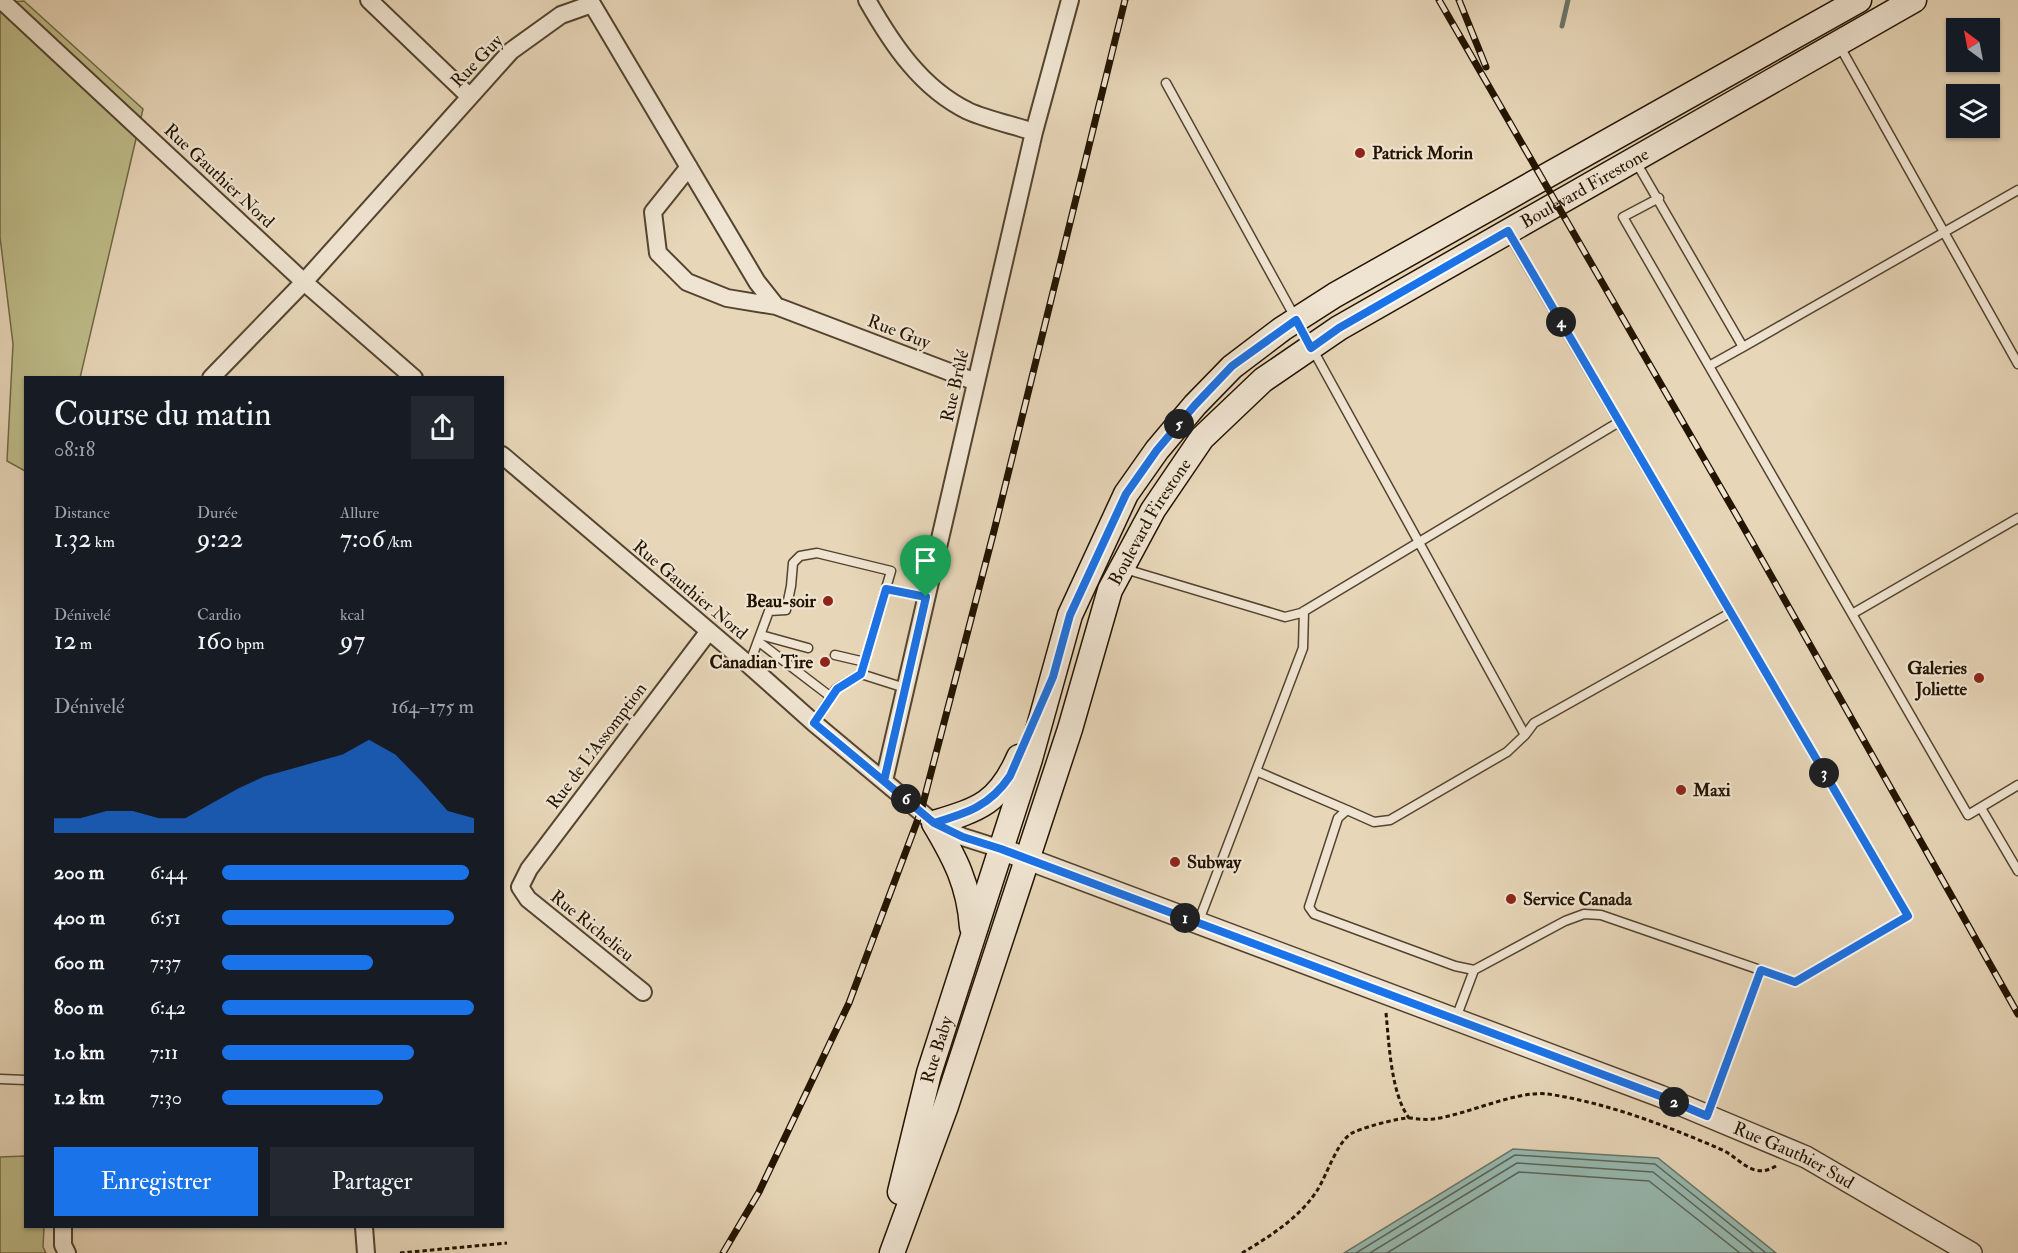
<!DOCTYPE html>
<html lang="fr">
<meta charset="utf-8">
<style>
:root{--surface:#171b24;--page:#242831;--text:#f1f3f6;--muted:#9ea1a6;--accent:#1a73e8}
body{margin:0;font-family:"IM FELL Double Pica",serif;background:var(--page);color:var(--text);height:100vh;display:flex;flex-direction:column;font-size:22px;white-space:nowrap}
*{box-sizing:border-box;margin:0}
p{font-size:20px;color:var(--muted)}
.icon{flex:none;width:33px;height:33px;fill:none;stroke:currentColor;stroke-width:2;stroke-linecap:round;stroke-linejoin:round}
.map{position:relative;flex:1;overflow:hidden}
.drawer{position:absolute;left:24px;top:376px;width:480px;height:852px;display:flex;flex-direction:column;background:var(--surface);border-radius:0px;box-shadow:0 2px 4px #0004}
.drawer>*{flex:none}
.needle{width:39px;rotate:328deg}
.controls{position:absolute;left:1946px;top:18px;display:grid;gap:12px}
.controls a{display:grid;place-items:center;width:54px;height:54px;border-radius:0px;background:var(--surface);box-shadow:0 2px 4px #0004;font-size:30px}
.pin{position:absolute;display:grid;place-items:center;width:51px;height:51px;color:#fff;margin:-62px -26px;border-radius:50% 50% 50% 0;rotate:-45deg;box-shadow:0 0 6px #0007}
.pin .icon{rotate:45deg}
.km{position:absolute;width:30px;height:30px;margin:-15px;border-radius:50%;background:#222;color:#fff;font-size:16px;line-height:30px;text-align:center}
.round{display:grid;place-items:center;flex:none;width:63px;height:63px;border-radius:0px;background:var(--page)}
.head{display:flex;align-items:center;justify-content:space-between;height:102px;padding:0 30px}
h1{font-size:33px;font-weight:600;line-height:45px}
.stats{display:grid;grid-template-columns:repeat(3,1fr);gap:9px;height:102px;padding:6px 30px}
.stats div{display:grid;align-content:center}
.stats b{font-size:26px;font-weight:600}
.stats small{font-size:16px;font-weight:400}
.stats p{font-size:16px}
.chart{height:168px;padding:12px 30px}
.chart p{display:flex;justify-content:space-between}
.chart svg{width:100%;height:108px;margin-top:6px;fill:var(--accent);opacity:.7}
.primary-button{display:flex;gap:12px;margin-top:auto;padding:12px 30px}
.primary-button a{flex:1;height:69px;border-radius:0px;background:var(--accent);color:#fff;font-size:24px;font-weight:600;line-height:69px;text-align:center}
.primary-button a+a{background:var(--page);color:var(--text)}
ul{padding:0 30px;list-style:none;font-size:20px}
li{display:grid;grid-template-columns:96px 72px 1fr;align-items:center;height:45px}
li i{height:15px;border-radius:8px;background:var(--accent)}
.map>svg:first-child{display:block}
.green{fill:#bdbc89;stroke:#706845;stroke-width:1.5}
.water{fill:#97b9b0;stroke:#69776a;stroke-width:1.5}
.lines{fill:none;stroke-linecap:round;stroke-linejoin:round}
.shore{stroke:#5d6658;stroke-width:1.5}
.stream{stroke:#69776a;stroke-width:5}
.service-casing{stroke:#54442f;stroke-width:11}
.minor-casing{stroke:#54442f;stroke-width:20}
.tertiary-casing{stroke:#54442f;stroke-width:24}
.secondary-casing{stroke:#231401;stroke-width:27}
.path{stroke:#231401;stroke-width:3;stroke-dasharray:4.5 3;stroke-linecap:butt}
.service{stroke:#efe4d1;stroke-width:8}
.minor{stroke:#efe4d1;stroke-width:16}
.tertiary{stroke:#efe4d1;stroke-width:21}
.secondary{stroke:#efe4d1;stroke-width:24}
.rail-casing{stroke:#231401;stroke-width:7}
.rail{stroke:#efe4d1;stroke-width:4.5;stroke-dasharray:14;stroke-linecap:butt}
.route-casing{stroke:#fff;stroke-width:12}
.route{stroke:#1a73e8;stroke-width:8}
.poi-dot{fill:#8f2418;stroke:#efe4d1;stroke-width:2}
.labels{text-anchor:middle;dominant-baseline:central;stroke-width:4.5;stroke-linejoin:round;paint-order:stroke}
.street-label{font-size:18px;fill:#231401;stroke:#efe4d1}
.poi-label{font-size:18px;font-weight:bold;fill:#231401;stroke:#efe4d1;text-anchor:start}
</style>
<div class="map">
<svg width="2018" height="1253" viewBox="0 0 2018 1253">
<rect width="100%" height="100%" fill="#e7d6b8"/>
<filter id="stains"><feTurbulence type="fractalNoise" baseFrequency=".00333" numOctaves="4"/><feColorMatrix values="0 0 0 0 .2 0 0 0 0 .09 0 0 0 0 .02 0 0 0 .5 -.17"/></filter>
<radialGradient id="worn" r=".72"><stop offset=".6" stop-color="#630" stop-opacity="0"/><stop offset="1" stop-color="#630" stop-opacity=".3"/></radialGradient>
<path class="green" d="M 24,1 L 143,109 L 80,378 L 26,378 L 25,471 L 7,461 L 13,344 L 0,237 L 0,3 Z
M 25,1156 L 26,1227 L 44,1227 L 43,1247 L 46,1253 L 0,1253 L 0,1157 Z"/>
<path class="water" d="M 1513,1149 L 1658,1158 L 1776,1253 L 1344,1253 Z"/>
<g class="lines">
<path class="shore" d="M 1356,1253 L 1515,1155 L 1655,1164 L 1766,1253
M 1370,1253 L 1517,1163 L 1653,1172 L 1754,1253
M 1387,1253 L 1519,1172 L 1649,1181 L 1740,1253"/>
<path class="stream" d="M 1562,26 L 1568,0"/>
<g class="service-casing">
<path id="service" d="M 1839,45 L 2018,364
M 1166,83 L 1525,735
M 1636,162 L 1743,347 L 2018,190
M 1659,198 L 1623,217 L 1968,815 L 2018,785
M 1509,234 L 1908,916 L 1795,982 L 1601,915 L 1584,914 L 1565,921 L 1474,970 L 1455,966 L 1314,914 L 1309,907 L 1338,818 L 1347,810 L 1374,822 L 1390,820 L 1507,752 L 1525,735 L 1534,723 L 1730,613
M 1709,366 L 1743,347
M 1125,569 L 1285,617 L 1301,613 L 1619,422
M 886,589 L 926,597
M 1852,614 L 2018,518
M 761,635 L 808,648
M 759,642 L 831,697
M 835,655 L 865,662
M 749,665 L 769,611 L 786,610 L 791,586 L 793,563 L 800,556 L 817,553 L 891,571 L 861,674 L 836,689 L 814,723
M 861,674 L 905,688
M 1256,771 L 1347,810
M 1981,808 L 2018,871
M 1198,923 L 1303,648 L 1304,611
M 1456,1018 L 1474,970
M 0,1079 L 26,1080
M 1707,1116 L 1761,970"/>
</g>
<g class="minor-casing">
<path id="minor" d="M 1,0 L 304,282 L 414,378
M 369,0 L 469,96
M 867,0 C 892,44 921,88 968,111 C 988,120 1013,125 1034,132
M 689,167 L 653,212 L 658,253 L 687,282 L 727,298 L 776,306
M 211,378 L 304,282 L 511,51 L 561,15 L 592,4 L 757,282 L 776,306 L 976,382
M 502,455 L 749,665 L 814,723 L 934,823 L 963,837 L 1001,849
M 884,781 L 1034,132 L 1070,0
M 643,992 L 528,899 L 520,887 L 529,869 L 709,631
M 63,1227 L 63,1245 L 67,1253
M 364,1227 L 366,1253"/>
</g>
<g class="tertiary-casing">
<g id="tertiary">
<path id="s1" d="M 1001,849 L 1660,1096 L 1806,1157 L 1971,1253"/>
</g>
</g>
<g class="secondary-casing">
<g id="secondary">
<path d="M 972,927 C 969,885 955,858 934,823 C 980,809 999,803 1019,757"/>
<path id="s2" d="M 900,1192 L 929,1073 L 1030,759 L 1070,615 L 1126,494 L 1157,450 L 1195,405 L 1232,367 L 1282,329 L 1335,295 L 1859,0"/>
<path id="s3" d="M 892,1253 L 946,1106 L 1070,729 L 1110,590 L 1153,510 L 1202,438 L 1263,380 L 1339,328 L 1914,0"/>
</g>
</g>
<path class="path" d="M 1386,1013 C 1389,1043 1391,1094 1409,1118
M 400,1253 L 507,1243
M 1242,1253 C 1269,1237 1301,1217 1318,1189 C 1327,1174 1336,1146 1349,1135 C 1356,1129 1401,1117 1410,1118 C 1418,1119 1425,1120 1433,1119 C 1467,1115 1516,1090 1548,1094 C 1607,1103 1665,1125 1720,1149 C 1733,1154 1742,1166 1755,1170 C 1763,1172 1769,1170 1776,1166"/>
<use href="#service" class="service"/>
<use href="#minor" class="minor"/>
<use href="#tertiary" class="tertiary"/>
<use href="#secondary" class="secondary"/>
<g class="rail-casing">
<path id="rail" d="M 1439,0 L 1752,542 L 2018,1014
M 1459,0 L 1486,67
M 723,1253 L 759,1192 L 849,1003 L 921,811 L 995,527 L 1125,0"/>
</g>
<use href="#rail" class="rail"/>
</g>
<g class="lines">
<g class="route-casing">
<path id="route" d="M 926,597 L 884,781 L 934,823 L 963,837 L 1001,849 L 1660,1096 L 1707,1116 L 1761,970 L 1795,982 L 1908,916 L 1508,231 L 1339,328 L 1311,348 L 1296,320 L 1232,366 L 1195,405 L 1157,450 L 1126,494 L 1070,615 L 1053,677 L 1010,776 C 990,806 967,813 934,823 L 814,723 L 837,689 L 861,674 L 886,589 L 926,597"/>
</g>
<use href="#route" class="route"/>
</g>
<g class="poi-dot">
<circle cx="1360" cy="153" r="6"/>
<circle cx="828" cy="601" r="6"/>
<circle cx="825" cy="662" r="6"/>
<circle cx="1979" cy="678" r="6"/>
<circle cx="1681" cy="790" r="6"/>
<circle cx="1175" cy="862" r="6"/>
<circle cx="1511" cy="899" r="6"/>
</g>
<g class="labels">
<g class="street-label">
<text transform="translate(477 61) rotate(-46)">Rue Guy</text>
<text transform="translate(219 176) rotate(43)">Rue Gauthier Nord</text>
<text stroke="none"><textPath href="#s3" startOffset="1335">Boulevard Firestone</textPath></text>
<text transform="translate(899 332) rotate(21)">Rue Guy</text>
<text transform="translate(955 386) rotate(-77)">Rue Brûlé</text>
<text stroke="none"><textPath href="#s3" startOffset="777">Boulevard Firestone</textPath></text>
<text transform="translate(690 590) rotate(40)">Rue Gauthier Nord</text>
<text transform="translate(597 746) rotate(-53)">Rue de L'Assomption</text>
<text transform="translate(592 926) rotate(39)">Rue Richelieu</text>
<text stroke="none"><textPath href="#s2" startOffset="147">Rue Baby</textPath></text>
<text stroke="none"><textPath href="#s1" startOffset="850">Rue Gauthier Sud</textPath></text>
</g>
<g class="poi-label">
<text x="1372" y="153">Patrick Morin</text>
<text x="816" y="601" text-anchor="end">Beau-soir</text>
<text x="813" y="662" text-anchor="end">Canadian Tire</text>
<text x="1967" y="668" text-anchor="end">Galeries<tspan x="1967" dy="21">Joliette</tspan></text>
<text x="1693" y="790">Maxi</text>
<text x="1187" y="862">Subway</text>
<text x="1523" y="899">Service Canada</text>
</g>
</g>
<rect width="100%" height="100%" filter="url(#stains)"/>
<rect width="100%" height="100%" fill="url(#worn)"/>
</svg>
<div class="controls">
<a><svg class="needle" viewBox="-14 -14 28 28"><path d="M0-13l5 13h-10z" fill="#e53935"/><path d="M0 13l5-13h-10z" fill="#9ea1a6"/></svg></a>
<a><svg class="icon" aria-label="layers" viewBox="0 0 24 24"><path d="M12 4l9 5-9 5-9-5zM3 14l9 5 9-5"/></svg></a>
</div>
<div class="pin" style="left:926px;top:597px;background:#1e9e55"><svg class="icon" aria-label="arrive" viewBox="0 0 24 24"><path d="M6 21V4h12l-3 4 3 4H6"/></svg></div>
<b class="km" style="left:1185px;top:918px">1</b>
<b class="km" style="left:1674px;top:1102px">2</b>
<b class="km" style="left:1824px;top:773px">3</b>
<b class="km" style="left:1561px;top:322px">4</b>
<b class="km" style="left:1179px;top:424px">5</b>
<b class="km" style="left:906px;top:799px">6</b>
<section class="drawer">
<div class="head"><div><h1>Course du matin</h1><p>08:18</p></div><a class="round"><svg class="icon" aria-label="share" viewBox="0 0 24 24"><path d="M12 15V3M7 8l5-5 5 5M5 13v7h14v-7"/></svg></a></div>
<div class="stats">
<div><p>Distance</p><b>1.32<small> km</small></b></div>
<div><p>Durée</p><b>9:22</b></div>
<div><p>Allure</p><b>7:06<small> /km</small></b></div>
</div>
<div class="stats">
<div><p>Dénivelé</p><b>12<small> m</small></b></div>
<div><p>Cardio</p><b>160<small> bpm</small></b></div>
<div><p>kcal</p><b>97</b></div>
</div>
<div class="chart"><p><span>Dénivelé</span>164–175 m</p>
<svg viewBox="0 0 160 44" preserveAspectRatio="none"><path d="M0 44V38L10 38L20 35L30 35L40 38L50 38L60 32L70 26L80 21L90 18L100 15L110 12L120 6L130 12L140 23L150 35L160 38V44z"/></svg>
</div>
<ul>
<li><b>200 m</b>6:44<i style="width:98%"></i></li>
<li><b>400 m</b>6:51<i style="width:92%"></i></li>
<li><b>600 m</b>7:37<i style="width:60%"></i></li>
<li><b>800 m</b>6:42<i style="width:100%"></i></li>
<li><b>1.0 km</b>7:11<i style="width:76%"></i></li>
<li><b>1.2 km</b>7:30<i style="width:64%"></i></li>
</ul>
<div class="primary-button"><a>Enregistrer</a><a>Partager</a></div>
</section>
</div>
